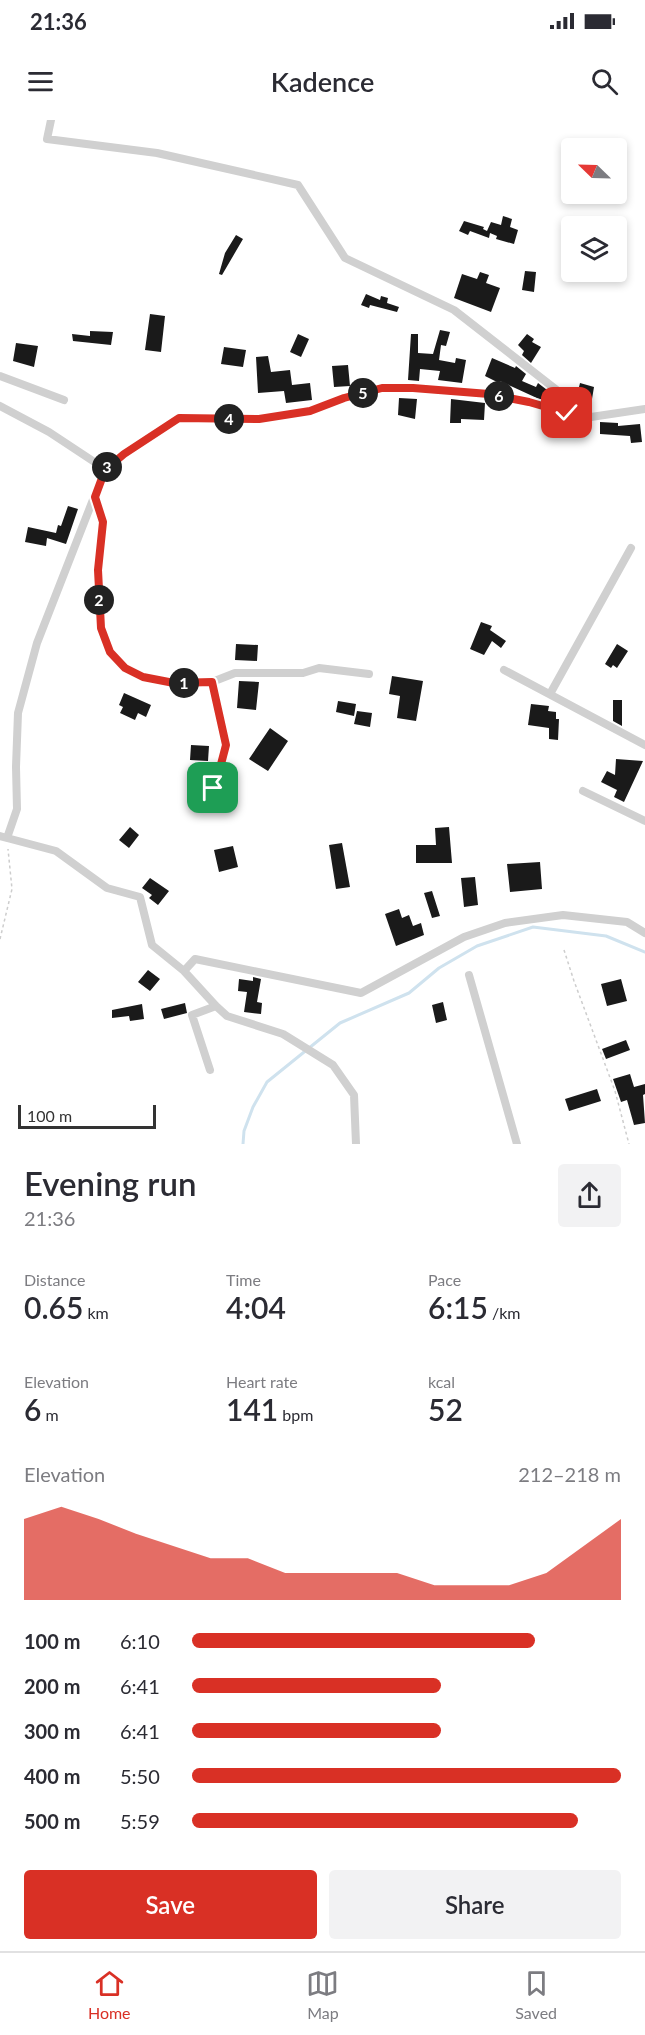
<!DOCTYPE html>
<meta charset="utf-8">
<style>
:root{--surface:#fff;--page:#f2f2f3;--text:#2b2b33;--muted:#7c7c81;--line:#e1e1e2;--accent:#d93025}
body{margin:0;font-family:Lato,sans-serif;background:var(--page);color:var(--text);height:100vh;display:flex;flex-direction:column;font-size:22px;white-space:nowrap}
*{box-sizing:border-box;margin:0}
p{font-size:20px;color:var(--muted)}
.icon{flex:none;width:33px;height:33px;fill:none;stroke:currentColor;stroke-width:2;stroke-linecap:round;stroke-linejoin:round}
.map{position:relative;height:1024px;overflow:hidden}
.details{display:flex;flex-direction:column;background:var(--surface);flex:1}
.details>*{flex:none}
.needle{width:39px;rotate:293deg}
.controls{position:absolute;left:561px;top:18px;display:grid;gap:12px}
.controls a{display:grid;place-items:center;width:66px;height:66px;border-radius:6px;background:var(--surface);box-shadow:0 3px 9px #0003;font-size:30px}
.scale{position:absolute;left:18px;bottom:15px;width:138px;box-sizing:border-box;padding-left:6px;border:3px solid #333;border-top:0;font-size:16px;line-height:21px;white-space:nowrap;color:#333;-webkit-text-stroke:4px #fff;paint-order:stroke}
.pin{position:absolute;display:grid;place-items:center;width:51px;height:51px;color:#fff;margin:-26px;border-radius:12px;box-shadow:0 3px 9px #0006}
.km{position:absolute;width:30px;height:30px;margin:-15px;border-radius:50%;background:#222;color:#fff;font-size:16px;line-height:30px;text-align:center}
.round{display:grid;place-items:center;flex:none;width:63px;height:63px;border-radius:6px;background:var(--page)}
.overview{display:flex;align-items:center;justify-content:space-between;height:102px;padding:0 24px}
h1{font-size:33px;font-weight:600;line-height:45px}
.metrics{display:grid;grid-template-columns:repeat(3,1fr);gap:9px;height:102px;padding:6px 24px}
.metrics div{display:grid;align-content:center}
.metrics b{font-size:30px;font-weight:600}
.metrics small{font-size:16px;font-weight:400}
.metrics p{font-size:16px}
.chart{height:168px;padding:12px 24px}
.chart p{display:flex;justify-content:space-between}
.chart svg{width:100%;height:108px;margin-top:6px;fill:var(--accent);opacity:.7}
.primary-button{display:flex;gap:12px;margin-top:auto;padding:12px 24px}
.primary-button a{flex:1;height:69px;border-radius:6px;background:var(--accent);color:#fff;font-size:24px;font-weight:600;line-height:69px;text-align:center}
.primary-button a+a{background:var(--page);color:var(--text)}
ul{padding:0 24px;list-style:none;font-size:20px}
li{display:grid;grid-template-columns:96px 72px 1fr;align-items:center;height:45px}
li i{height:15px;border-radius:8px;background:var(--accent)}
.status{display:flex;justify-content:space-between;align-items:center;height:42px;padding:0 30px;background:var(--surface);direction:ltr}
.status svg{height:16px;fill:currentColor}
header{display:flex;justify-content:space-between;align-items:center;height:78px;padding:0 24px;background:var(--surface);font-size:27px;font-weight:600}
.dock{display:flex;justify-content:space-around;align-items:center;height:84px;border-top:2px solid var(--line);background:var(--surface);font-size:16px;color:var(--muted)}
.dock a{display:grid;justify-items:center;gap:3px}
.dock .on{color:var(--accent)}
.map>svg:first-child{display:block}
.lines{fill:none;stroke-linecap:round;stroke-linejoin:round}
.stream{stroke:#cfe2ee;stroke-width:3}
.building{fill:#1a1a1a}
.path{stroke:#cdcdcd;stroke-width:1.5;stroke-dasharray:3 3;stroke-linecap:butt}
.street{stroke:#d0d0d0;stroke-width:8}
.route-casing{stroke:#fff;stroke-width:12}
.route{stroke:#d93025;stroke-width:8}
</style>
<div class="status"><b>21:36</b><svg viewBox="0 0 49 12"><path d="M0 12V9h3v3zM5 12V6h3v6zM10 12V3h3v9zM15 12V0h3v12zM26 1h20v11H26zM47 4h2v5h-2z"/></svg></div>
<header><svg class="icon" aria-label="menu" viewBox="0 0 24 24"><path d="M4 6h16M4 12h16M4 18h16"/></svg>Kadence<svg class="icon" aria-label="search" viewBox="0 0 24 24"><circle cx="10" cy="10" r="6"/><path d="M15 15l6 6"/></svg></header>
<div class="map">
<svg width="645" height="1024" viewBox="0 0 645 1024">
<rect width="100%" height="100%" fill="#fff"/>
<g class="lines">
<path class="stream" d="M 243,1024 L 244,1011 L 253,987 L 267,962 L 340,903 L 409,873 L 439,848 L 477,826 L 533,807 L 606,816 L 645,832"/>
</g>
<path class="building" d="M 503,96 L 512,99 L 510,107 L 518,110 L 514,124 L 496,119 L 497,116 L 490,113 L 489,118 L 470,111 L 468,115 L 459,111 L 464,101 L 484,107 L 483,109 L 487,111 L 491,102 L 501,105 Z
M 236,115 L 243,119 L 222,155 L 219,154 L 225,133 Z
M 525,151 L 536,152 L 534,172 L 522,170 Z
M 480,152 L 489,155 L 486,163 L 500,168 L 491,192 L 454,178 L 462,154 L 477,159 Z
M 366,174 L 380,180 L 381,176 L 388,178 L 387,183 L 399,187 L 397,192 L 370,185 L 369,188 L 361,185 Z
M 150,194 L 165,196 L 161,232 L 145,230 Z
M 440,210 L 450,212 L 446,226 L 441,225 L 439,240 L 455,243 L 456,238 L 466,240 L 462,263 L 438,260 L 440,251 L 420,249 L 419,261 L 408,260 L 411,214 L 418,214 L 418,233 L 433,234 Z
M 90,211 L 113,212 L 111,225 L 73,221 L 72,214 L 90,216 Z
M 298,214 L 309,219 L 301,237 L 290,232 Z
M 527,214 L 534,219 L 532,222 L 541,227 L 531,243 L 522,235 L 524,231 L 518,225 Z
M 16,223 L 38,226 L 34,247 L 13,241 Z
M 224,227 L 246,230 L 243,247 L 221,244 Z
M 268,236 L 271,252 L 290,250 L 292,265 L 310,263 L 312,280 L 286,283 L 284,271 L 258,273 L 256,237 Z
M 492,238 L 515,248 L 516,246 L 526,254 L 522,261 L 536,267 L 538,263 L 560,280 L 558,283 L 556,283 L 546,276 L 545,280 L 539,279 L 500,261 L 499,263 L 485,256 Z
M 348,245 L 350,266 L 334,267 L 332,246 Z
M 580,263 L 594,267 L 592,279 L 577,275 Z
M 399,278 L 417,279 L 415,299 L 398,295 Z
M 451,279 L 485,283 L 484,300 L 461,299 L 461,303 L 450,303 Z
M 571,300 L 588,304 L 585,316 L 569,313 Z
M 600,302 L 618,303 L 618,306 L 640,304 L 642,322 L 631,323 L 630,316 L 600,314 Z
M 68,386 L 78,389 L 66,424 L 47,418 L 46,426 L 25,422 L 28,407 L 56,413 L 58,405 L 61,406 Z
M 481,502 L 492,506 L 490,510 L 506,521 L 501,528 L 492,521 L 484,535 L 470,529 Z
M 236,524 L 258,525 L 257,541 L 235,540 Z
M 617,524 L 628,531 L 617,548 L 613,545 L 611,548 L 605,544 Z
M 392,556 L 423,561 L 416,601 L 397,598 L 400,576 L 389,574 Z
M 239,561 L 259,562 L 256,590 L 237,588 Z
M 124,573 L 151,585 L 146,597 L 138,593 L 135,600 L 120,593 L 123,587 L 119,585 Z
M 613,580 L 622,580 L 622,606 L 613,601 Z
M 338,581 L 356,584 L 354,596 L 336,592 Z
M 531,584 L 549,586 L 548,591 L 556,592 L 556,599 L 559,599 L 558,620 L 549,619 L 549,608 L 528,605 Z
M 357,591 L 372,593 L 370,607 L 354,604 Z
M 270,608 L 288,621 L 268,651 L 249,639 Z
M 191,625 L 209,626 L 208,641 L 190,640 Z
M 616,639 L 643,641 L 624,682 L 614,677 L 617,670 L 601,662 L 607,651 L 615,655 Z
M 130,707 L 139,715 L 129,728 L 119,720 Z
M 449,707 L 452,743 L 416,743 L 416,725 L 436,725 L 435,708 Z
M 342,723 L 350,767 L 336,769 L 329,725 Z
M 233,726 L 238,747 L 219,752 L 214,730 Z
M 540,742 L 542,769 L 510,772 L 507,744 Z
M 475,757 L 478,785 L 464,787 L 461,758 Z
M 150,758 L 169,771 L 158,785 L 149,778 L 152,775 L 142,768 Z
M 432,771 L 440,796 L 432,798 L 424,773 Z
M 399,789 L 402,798 L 409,795 L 413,806 L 421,803 L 424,815 L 396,826 L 385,794 Z
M 148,850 L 160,859 L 150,871 L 138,862 Z
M 253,857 L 261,859 L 257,882 L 262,883 L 261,894 L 244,892 L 247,872 L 238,871 L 239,859 L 253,861 Z
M 621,859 L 627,881 L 607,886 L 601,864 Z
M 443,882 L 447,900 L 436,903 L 432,885 Z
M 185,883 L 187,893 L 164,899 L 161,889 Z
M 142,884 L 144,899 L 130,901 L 129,896 L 112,898 L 112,890 Z
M 626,920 L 630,930 L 606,939 L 602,929 Z
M 630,954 L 634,967 L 645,964 L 645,974 L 643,975 L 645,1003 L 634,1005 L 627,980 L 621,982 L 613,959 Z
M 597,969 L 601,981 L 569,991 L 565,979 Z"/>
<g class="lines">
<path class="path" d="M 0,819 L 12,769 L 8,729
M 564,830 L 574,861 L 615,971 L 629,1024"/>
<path class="street" d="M 51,0 L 47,19 L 157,33 L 298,65 L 345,138 L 454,190 L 590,296
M 0,256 L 64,280
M 0,286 L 49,312 L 105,349
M 95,377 L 103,402 L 98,450 L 101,508 L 110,532 L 125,548 L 143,557 L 174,563 L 212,562 L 235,553 L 303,553 L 319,548 L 369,554
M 504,550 L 645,625
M 212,562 L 226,625 L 220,648 L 213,668
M 550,574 L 631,428
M 583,671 L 645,701
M 0,716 L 7,718 L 17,689 L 16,647 L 18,593 L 37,523 L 105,349 L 155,312 L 179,298 L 259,299 L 310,291 L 344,278 L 382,268 L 413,268 L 489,274 L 591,297 L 645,289
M 7,718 L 56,731 L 107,768 L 140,777 L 152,825 L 184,851 L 216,886 L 227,896 L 283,914 L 333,945 L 354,975 L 356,1024
M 184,851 L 195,839 L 361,873 L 464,817 L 505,803 L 563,795 L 627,802 L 645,813
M 469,855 L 517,1024
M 210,950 L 192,895 L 216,886"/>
</g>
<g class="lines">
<g class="route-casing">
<path id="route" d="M 213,668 L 220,648 L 226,625 L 212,562 L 174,563 L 143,557 L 125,548 L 110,532 L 101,508 L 98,450 L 103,402 L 95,377 L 105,350 L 124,334 L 179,298 L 259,299 L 310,291 L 344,278 L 382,268 L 413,268 L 489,274 L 529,282 L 567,293"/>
</g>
<use href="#route" class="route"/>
</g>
</svg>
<div class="controls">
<a><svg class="needle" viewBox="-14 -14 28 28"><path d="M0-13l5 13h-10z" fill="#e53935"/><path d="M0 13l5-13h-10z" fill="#7c7c81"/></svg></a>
<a><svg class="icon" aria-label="layers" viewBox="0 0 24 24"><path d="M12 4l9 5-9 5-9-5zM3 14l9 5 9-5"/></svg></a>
</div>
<div class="scale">100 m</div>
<div class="pin" style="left:213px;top:668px;background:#1e9e55"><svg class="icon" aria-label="arrive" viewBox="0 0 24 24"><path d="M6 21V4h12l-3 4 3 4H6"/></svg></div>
<div class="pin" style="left:567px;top:293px;background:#d93025"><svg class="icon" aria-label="check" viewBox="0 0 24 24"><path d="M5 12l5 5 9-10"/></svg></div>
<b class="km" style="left:184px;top:563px">1</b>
<b class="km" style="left:99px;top:480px">2</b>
<b class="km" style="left:107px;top:347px">3</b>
<b class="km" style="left:229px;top:299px">4</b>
<b class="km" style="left:363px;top:273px">5</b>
<b class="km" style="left:499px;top:276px">6</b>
</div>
<section class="details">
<div class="overview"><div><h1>Evening run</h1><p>21:36</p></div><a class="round"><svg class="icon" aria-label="share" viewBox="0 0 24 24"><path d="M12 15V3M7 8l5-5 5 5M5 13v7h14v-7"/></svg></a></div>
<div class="metrics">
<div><p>Distance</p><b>0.65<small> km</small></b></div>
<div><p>Time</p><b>4:04</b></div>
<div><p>Pace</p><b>6:15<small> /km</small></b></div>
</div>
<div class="metrics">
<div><p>Elevation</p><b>6<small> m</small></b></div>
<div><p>Heart rate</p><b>141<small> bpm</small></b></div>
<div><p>kcal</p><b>52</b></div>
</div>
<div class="chart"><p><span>Elevation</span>212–218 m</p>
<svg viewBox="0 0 160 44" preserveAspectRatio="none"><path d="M0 44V11L10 6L20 11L30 17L40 22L50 27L60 27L70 33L80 33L90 33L100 33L110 38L120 38L130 38L140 33L150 22L160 11V44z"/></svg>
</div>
<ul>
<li><b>100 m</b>6:10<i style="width:80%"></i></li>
<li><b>200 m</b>6:41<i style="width:58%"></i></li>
<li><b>300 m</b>6:41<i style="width:58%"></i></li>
<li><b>400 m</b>5:50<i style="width:100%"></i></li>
<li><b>500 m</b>5:59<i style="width:90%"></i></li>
</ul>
<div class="primary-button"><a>Save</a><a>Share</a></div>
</section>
<nav class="dock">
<a class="on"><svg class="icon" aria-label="home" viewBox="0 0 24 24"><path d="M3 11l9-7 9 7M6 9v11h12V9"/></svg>Home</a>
<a><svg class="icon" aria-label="map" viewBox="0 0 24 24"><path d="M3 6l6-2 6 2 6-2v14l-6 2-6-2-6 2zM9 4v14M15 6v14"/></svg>Map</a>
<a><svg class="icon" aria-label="saved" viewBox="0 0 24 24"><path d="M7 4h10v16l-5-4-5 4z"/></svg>Saved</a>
</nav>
